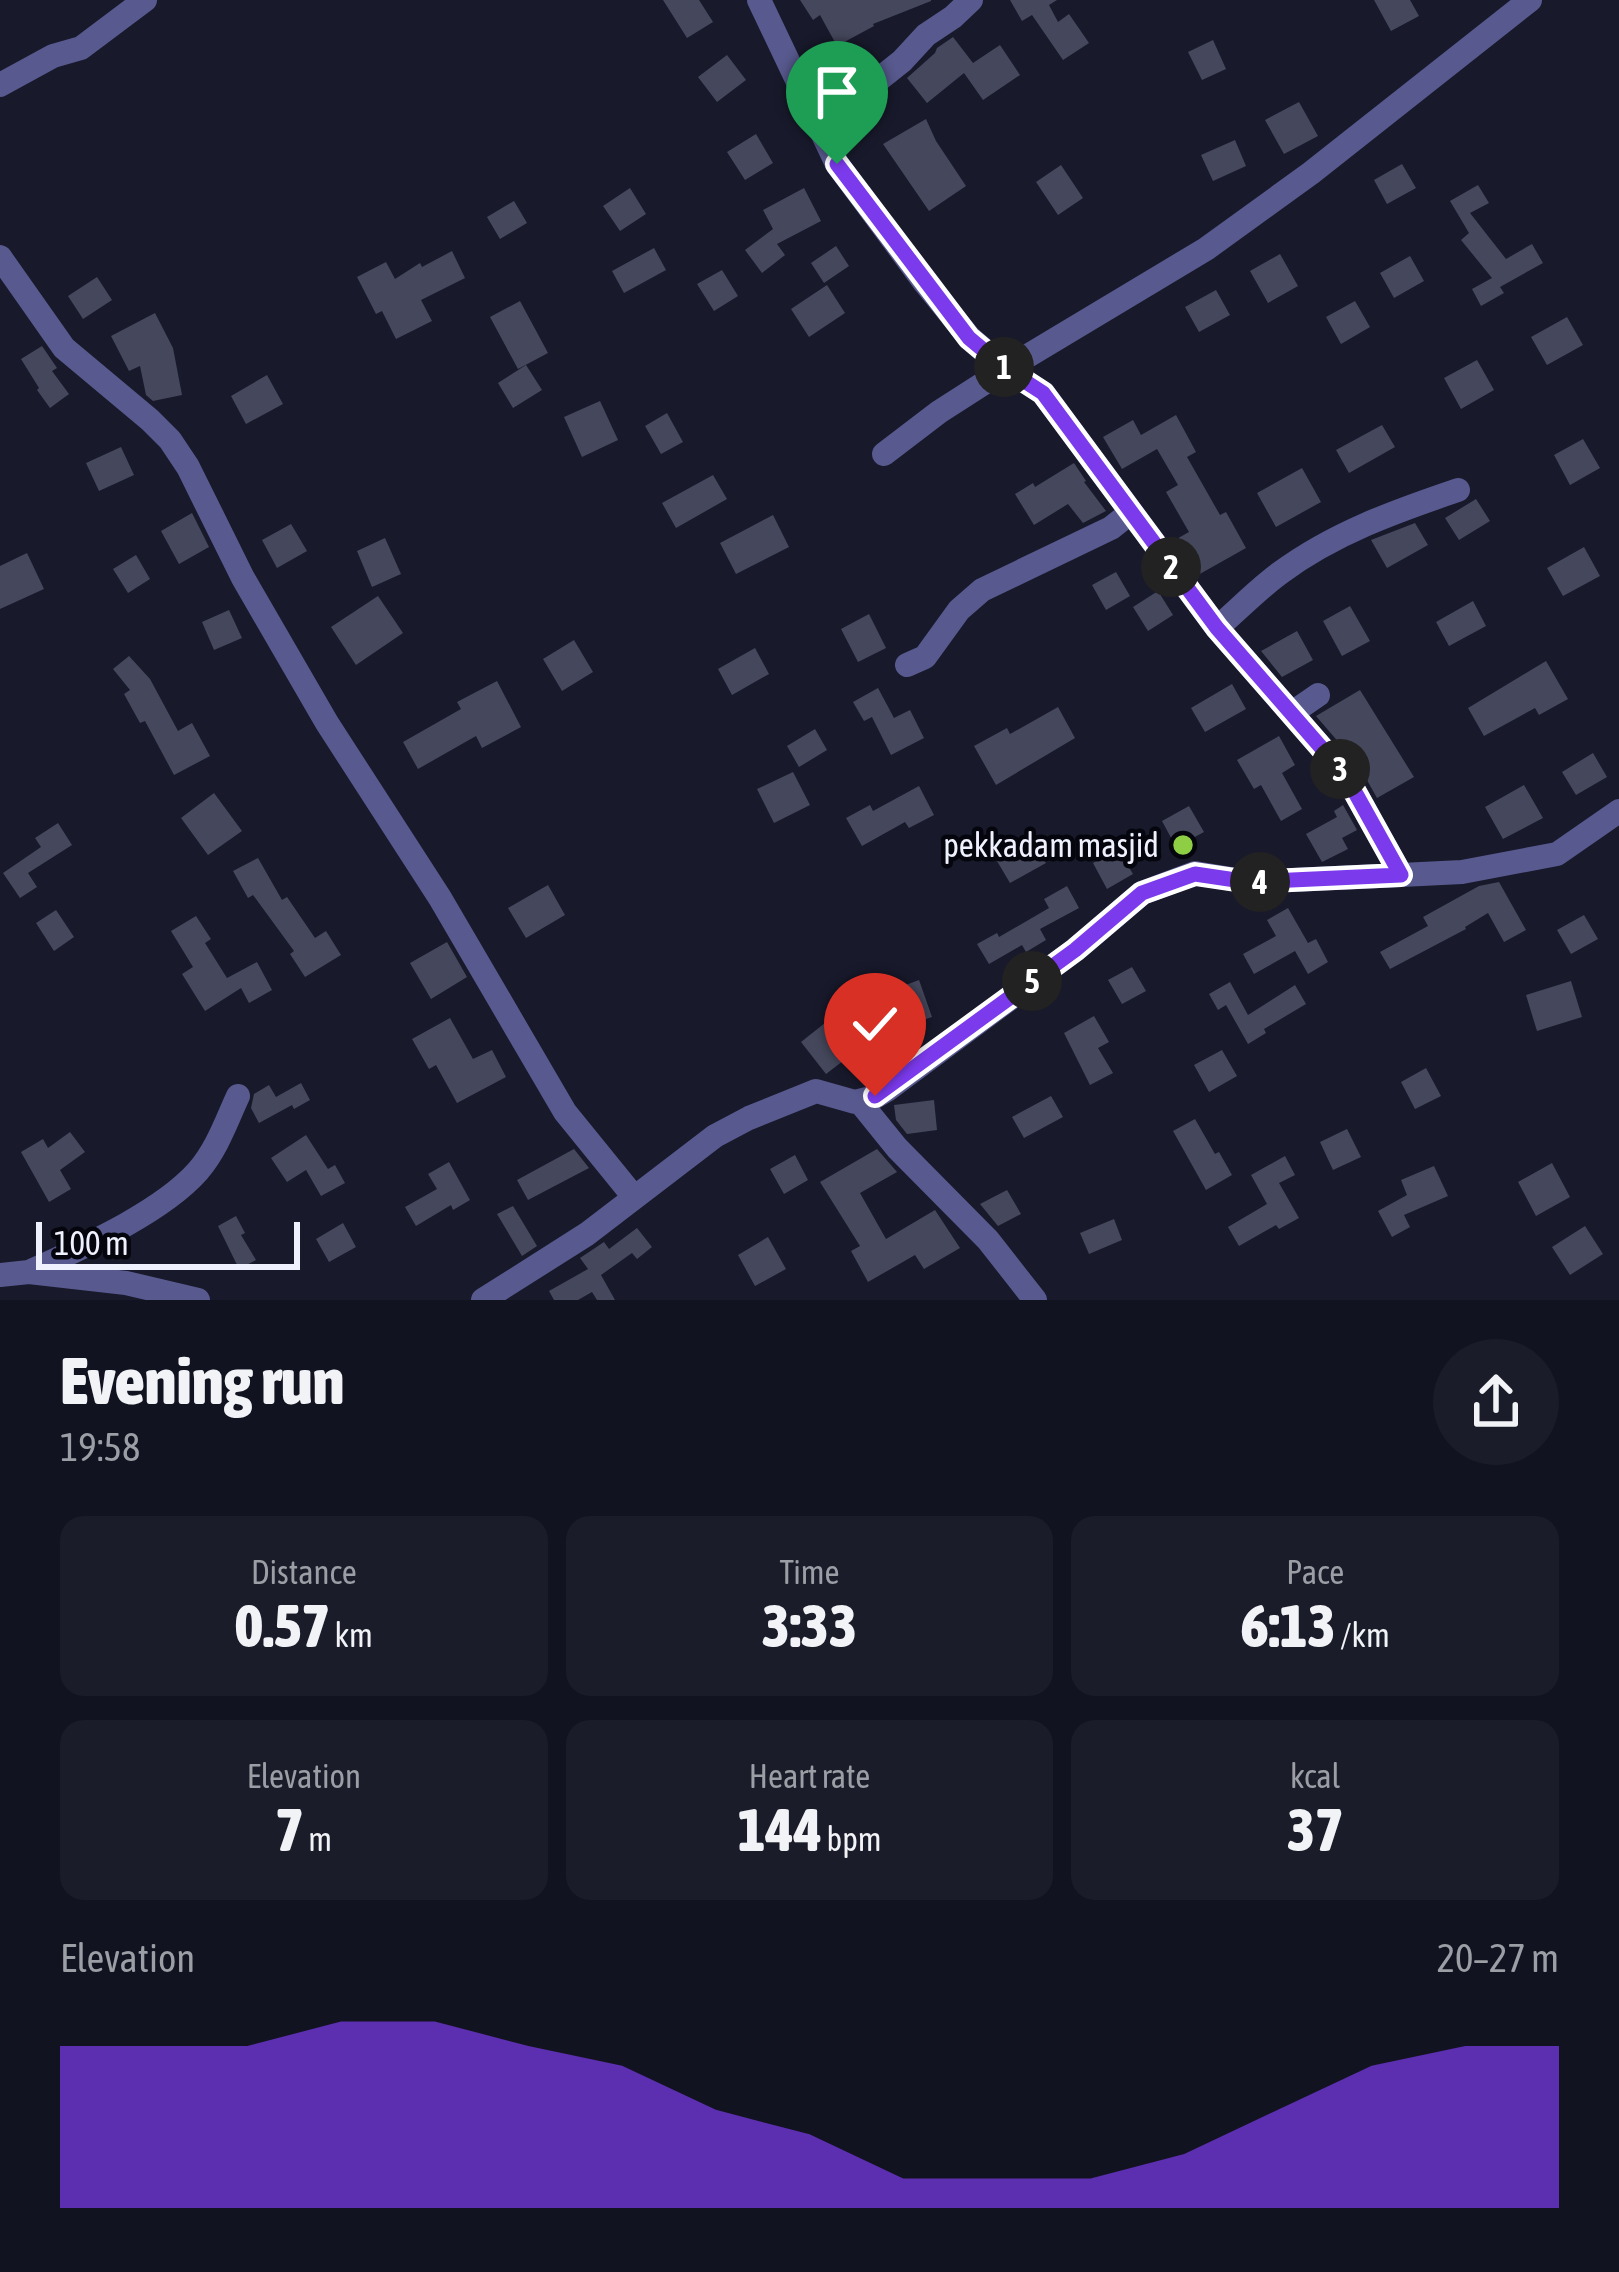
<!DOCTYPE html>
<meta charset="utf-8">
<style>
:root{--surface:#121320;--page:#1b1c29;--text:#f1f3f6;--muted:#9c9ea5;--accent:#7c3aed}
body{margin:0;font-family:"Asap Condensed",sans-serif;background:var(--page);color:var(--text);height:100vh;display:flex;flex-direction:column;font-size:45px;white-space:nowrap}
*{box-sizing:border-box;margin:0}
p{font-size:39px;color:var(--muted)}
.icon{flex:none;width:66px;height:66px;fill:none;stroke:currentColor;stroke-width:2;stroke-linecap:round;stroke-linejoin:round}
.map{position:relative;height:1300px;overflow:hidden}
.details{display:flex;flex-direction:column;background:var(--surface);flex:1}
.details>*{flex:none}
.scale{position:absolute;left:36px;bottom:30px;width:264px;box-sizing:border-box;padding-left:12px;border:6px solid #eff1fe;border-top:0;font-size:33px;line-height:42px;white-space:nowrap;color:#eff1fe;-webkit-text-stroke:9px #05060d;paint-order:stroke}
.pin{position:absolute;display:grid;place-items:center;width:102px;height:102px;color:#fff;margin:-123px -51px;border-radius:50% 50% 50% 0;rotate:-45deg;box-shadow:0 0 12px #0007}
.pin .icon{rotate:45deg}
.km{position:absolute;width:60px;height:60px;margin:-30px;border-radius:50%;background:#222;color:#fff;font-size:33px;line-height:60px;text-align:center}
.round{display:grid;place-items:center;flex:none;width:126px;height:126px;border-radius:63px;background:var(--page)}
.head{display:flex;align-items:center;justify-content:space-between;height:204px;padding:0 60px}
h1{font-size:66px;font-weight:800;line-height:90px}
.stats{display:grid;grid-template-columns:repeat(3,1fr);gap:18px;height:204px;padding:12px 60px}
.stats div{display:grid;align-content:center;border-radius:24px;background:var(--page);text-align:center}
.stats b{font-size:60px;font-weight:800}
.stats small{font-size:33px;font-weight:400}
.stats p{font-size:33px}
.chart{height:336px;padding:24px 60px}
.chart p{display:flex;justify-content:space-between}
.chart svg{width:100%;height:216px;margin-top:12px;fill:var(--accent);opacity:.7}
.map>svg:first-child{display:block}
.building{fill:#45475c}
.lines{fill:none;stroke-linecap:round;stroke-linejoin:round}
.minor{stroke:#585a8f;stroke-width:24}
.route-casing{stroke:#fff;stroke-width:24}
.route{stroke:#7c3aed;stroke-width:15}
.poi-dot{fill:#8dce44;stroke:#05060d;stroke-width:4.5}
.labels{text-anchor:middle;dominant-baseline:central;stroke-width:9;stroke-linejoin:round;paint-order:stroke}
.poi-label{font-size:33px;fill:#eff1fe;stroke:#05060d;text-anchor:end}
</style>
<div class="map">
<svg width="1619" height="1300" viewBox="0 0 1619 1300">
<rect width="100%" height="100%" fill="#18192b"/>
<path class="building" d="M 663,0 L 699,0 L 713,22 L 687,38 Z
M 800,0 L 931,0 L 931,1 L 873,24 L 874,26 L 837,46 L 820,15 L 813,20 Z
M 1010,0 L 1057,0 L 1049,5 L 1058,22 L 1069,14 L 1089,43 L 1063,60 L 1032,15 L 1022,21 Z
M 1374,0 L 1410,0 L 1419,16 L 1391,31 Z
M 953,37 L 973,63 L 1000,45 L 1020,75 L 983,100 L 964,73 L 927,103 L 907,78 L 935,53 L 937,48 Z
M 1213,40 L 1226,69 L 1202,80 L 1188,52 Z
M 727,55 L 746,80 L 717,102 L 698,77 Z
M 1299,102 L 1318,136 L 1284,154 L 1265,120 Z
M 926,119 L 936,141 L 966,186 L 929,211 L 883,144 Z
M 756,134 L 773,163 L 745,180 L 727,152 Z
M 1235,140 L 1246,166 L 1213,181 L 1201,155 Z
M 1402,164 L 1416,188 L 1387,204 L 1374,180 Z
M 1061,165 L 1083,198 L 1058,215 L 1036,182 Z
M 1478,185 L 1489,203 L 1470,213 L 1506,259 L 1532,244 L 1543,263 L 1500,287 L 1504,293 L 1481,306 L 1472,289 L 1492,278 L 1461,240 L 1469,233 L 1450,201 Z
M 630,188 L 646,214 L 620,231 L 603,206 Z
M 804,188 L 821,221 L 777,244 L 785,255 L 762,273 L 745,250 L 773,229 L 763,210 Z
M 514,201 L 527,223 L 500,239 L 487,217 Z
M 836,246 L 849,266 L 824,283 L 811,263 Z
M 654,248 L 666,270 L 624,293 L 612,271 Z
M 452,251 L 465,278 L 421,300 L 432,321 L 396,339 L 382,311 L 376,314 L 357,277 L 386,262 L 395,279 L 420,263 L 422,267 Z
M 1280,254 L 1298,286 L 1268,303 L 1250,271 Z
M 1410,256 L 1424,281 L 1394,298 L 1380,273 Z
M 722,270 L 738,296 L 714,311 L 697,284 Z
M 97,277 L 112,300 L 83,319 L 68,296 Z
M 827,285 L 845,313 L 809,337 L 791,309 Z
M 1216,290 L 1230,315 L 1199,332 L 1185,307 Z
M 520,301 L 548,353 L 518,369 L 490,317 Z
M 1355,301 L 1370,327 L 1341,344 L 1326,317 Z
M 155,313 L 173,348 L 182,395 L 153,401 L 146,395 L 140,366 L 129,371 L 111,336 Z
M 1567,317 L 1583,345 L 1547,365 L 1531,337 Z
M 42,346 L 57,368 L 52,371 L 69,394 L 50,408 L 37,390 L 39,388 L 21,359 Z
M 1477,360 L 1494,390 L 1461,409 L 1444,378 Z
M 526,365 L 542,390 L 513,408 L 498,383 Z
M 267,375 L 283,404 L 246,424 L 231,396 Z
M 600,401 L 618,440 L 582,457 L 564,417 Z
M 667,413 L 683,442 L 661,454 L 645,426 Z
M 1176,415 L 1196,452 L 1187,457 L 1220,515 L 1226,512 L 1246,548 L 1198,575 L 1173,541 L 1189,532 L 1166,492 L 1178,485 L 1157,449 L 1122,469 L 1103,437 L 1133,420 L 1141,435 Z
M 1382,425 L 1395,447 L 1349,473 L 1336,450 Z
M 1583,439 L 1600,468 L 1570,485 L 1554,455 Z
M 121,447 L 134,475 L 99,491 L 86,463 Z
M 1074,463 L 1086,481 L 1084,482 L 1106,511 L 1083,523 L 1068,504 L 1034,525 L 1015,494 L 1033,483 L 1035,487 Z
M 1302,468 L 1321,502 L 1276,527 L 1257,493 Z
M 713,475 L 727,499 L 676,528 L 662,503 Z
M 1476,499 L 1490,521 L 1459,540 L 1445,518 Z
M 192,513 L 209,547 L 179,564 L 161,531 Z
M 773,515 L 789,547 L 736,574 L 720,543 Z
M 1415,523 L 1428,545 L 1387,568 L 1371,540 Z
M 291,524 L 307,551 L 277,568 L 262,540 Z
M 385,538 L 401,574 L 372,587 L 357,551 Z
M 1584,547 L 1600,576 L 1563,596 L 1547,568 Z
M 27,553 L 44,589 L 0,609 L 0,566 Z
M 136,555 L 150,579 L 128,593 L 113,569 Z
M 1116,572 L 1130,596 L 1106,610 L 1092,585 Z
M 1158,591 L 1173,615 L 1148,631 L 1133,607 Z
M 378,596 L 403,633 L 356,665 L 331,627 Z
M 1473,601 L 1486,626 L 1449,646 L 1436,622 Z
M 1350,606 L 1370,641 L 1342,656 L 1323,621 Z
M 229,610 L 242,638 L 214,650 L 202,622 Z
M 869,614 L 886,648 L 858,662 L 841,629 Z
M 1297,631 L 1313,660 L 1282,677 L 1261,651 Z
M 574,640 L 593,672 L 562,691 L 543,659 Z
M 755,648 L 769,674 L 732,695 L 718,669 Z
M 129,656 L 150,679 L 178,731 L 192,723 L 210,756 L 174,775 L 145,721 L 140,723 L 124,694 L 130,690 L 113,669 Z
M 1546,661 L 1568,699 L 1539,715 L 1535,708 L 1484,736 L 1468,708 Z
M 497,681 L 521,727 L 482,748 L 476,736 L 418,769 L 403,742 L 461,709 L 457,702 Z
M 1232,684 L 1246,709 L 1205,732 L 1191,708 Z
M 878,688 L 894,718 L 910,710 L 924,738 L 891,755 L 872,717 L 864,721 L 853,702 Z
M 1360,690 L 1414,777 L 1377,798 L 1359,766 L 1316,716 Z
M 1058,707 L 1075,738 L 996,785 L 974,746 L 1007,728 L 1010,734 Z
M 815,729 L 827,750 L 799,767 L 787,746 Z
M 1279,736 L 1295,765 L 1282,773 L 1302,809 L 1281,821 L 1261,785 L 1254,789 L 1237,760 Z
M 1593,753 L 1607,777 L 1576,795 L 1562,772 Z
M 793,772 L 810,805 L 774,823 L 757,789 Z
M 1524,785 L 1543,818 L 1503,839 L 1485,807 Z
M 919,786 L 934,815 L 909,828 L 905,822 L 862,846 L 846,818 L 870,805 L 873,811 Z
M 214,793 L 242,831 L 208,855 L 181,818 Z
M 1343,805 L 1357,830 L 1342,838 L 1348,849 L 1322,862 L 1306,834 L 1337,817 L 1334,811 Z
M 1189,806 L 1204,832 L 1176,847 L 1162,821 Z
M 58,823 L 72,845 L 28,873 L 37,887 L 20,898 L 3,873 L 41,847 L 35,838 Z
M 1033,840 L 1046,863 L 1010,883 L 997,861 Z
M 1118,849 L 1133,874 L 1107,889 L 1093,863 Z
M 258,858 L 282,900 L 287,897 L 315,938 L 326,931 L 341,955 L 305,977 L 290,954 L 294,951 L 253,895 L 248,898 L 233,871 Z
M 1499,882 L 1526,930 L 1504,942 L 1488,913 L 1465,927 L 1466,929 L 1390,969 L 1380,952 L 1428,926 L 1423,917 L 1479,886 Z
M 548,885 L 565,915 L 526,938 L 508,908 Z
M 1067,886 L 1079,908 L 1040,929 L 1046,940 L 1026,952 L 1022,945 L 989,964 L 977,944 L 997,933 L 999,937 L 1049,908 L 1044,899 Z
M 1288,908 L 1308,943 L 1316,939 L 1328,962 L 1308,974 L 1295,951 L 1254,974 L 1243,954 L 1276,936 L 1267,920 Z
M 56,910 L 74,937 L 54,951 L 36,923 Z
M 1584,915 L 1598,939 L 1571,954 L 1557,930 Z
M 196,916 L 211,939 L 205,943 L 227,978 L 257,962 L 272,990 L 249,1003 L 241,988 L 205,1011 L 182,974 L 193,967 L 171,931 Z
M 447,942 L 467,977 L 431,999 L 410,963 Z
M 1132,967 L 1146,991 L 1122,1004 L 1108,980 Z
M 919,980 L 932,1017 L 899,1028 L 887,992 Z
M 1571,981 L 1582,1017 L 1537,1031 L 1526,995 Z
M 1230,982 L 1248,1015 L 1295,985 L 1306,1004 L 1264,1029 L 1266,1033 L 1248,1044 L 1226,1005 L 1218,1010 L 1209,994 Z
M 835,1015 L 860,1048 L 826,1074 L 801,1042 Z
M 1094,1016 L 1109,1042 L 1098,1048 L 1113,1073 L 1090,1085 L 1064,1033 Z
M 450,1018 L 473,1059 L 492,1050 L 506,1077 L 457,1103 L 436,1065 L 429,1069 L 412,1039 Z
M 1222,1050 L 1237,1076 L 1209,1092 L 1194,1065 Z
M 1426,1068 L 1441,1096 L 1415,1109 L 1401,1082 Z
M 301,1083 L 310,1100 L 294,1109 L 292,1105 L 259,1123 L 251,1108 L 254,1094 L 269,1085 L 276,1097 Z
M 1051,1096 L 1063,1117 L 1024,1138 L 1012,1117 Z
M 934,1100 L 937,1130 L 907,1134 L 896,1120 L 894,1105 Z
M 1195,1119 L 1215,1154 L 1219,1152 L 1232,1175 L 1206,1190 L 1173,1131 Z
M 1347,1129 L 1361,1157 L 1333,1170 L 1320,1142 Z
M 70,1132 L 85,1152 L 60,1170 L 71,1189 L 49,1202 L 21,1152 L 43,1139 L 48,1148 Z
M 306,1135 L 328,1169 L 335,1165 L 345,1183 L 321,1196 L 306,1170 L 287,1182 L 271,1158 Z
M 574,1149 L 589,1168 L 528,1200 L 517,1180 Z
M 877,1149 L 897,1172 L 860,1193 L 886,1239 L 935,1210 L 960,1248 L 924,1269 L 915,1255 L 868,1282 L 851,1251 L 860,1246 L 820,1182 Z
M 795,1155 L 808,1180 L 784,1194 L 770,1169 Z
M 1285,1156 L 1295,1175 L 1279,1183 L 1299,1218 L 1279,1229 L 1276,1225 L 1239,1246 L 1228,1227 L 1267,1204 L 1251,1175 Z
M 449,1162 L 470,1200 L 453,1210 L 451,1205 L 416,1226 L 405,1207 L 437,1189 L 428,1174 Z
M 1552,1163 L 1570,1197 L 1536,1216 L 1518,1182 Z
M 1434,1166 L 1448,1196 L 1404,1215 L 1410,1227 L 1392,1237 L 1378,1211 L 1407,1195 L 1401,1180 Z
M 1007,1190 L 1021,1214 L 998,1226 L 980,1204 Z
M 513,1206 L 537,1246 L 522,1256 L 497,1214 Z
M 236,1216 L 245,1233 L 241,1235 L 256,1260 L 239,1269 L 218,1226 Z
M 1114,1219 L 1122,1240 L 1089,1254 L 1080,1233 Z
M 343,1223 L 356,1247 L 329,1262 L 316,1239 Z
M 1585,1226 L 1603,1254 L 1570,1275 L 1552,1247 Z
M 637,1228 L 652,1247 L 637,1259 L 632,1253 L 601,1275 L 615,1300 L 597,1300 L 592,1292 L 578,1300 L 554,1300 L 549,1291 L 588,1269 L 580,1258 L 604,1242 L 609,1249 Z
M 768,1237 L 786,1269 L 755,1286 L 738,1255 Z"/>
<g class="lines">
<path class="minor" d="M 759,0 L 837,164 L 925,283 L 969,337 L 1006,369 L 939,412 L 884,454
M 0,85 L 53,56 L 81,48 L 145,0
M 819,127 L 902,61 L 926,35 L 953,17 L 971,0
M 0,257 L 64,348 L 150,420 L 170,440 L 188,467 L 243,578 L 327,723 L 440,898 L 565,1112 L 634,1197
M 1217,628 C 1238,610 1258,589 1280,573 C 1334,533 1396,511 1458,490
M 907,665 L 925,657 L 959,610 L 982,590 L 1111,528 L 1130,513
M 1292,713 L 1318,695
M 1401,875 L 1462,872 L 1557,854 L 1619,811
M 859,1101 L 897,1148 L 988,1240 L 1035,1300
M 29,1272 C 81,1248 161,1213 198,1171 C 217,1149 226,1122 238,1096
M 0,1275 L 29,1272 L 126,1283 L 198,1300
M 483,1300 L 587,1234 L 715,1136 L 749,1118 L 816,1091 L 855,1102 L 875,1097 L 887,1090 L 1075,950 L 1142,893 L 1195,873 L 1249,882 L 1401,875 L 1346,776 L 1217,628 L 1043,393 L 1006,369 L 1206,249 L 1311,173 L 1530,0"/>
</g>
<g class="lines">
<g class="route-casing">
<path id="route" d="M 837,164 L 969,338 L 1006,369 L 1043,393 L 1217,628 L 1346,776 L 1401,875 L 1249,882 L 1195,874 L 1142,893 L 1075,950 L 875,1096"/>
</g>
<use href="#route" class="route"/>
</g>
<circle class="poi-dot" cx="1183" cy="845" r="12"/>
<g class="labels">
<g class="poi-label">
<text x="1159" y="845">pekkadam masjid</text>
</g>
</g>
</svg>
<div class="scale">100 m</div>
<div class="pin" style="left:837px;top:164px;background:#1e9e55"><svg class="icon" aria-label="arrive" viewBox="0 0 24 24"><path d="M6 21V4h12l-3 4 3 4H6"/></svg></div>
<div class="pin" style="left:875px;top:1096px;background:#d93025"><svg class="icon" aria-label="check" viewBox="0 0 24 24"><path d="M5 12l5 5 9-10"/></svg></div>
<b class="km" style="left:1004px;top:367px">1</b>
<b class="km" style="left:1171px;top:567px">2</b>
<b class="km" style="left:1340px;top:769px">3</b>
<b class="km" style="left:1260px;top:882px">4</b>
<b class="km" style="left:1032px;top:981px">5</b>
</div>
<section class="details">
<div class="head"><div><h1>Evening run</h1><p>19:58</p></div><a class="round"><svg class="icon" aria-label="share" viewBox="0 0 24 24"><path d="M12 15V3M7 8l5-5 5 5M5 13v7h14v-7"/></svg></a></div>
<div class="stats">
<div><p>Distance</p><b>0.57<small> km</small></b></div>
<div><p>Time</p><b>3:33</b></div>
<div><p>Pace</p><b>6:13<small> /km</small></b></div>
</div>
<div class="stats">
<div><p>Elevation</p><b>7<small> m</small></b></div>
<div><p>Heart rate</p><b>144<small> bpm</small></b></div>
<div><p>kcal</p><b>37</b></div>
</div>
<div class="chart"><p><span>Elevation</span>20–27 m</p>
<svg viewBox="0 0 160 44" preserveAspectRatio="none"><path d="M0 44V11L10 11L20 11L30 6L40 6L50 11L60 15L70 24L80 29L90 38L100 38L110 38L120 33L130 24L140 15L150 11L160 11V44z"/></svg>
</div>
</section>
